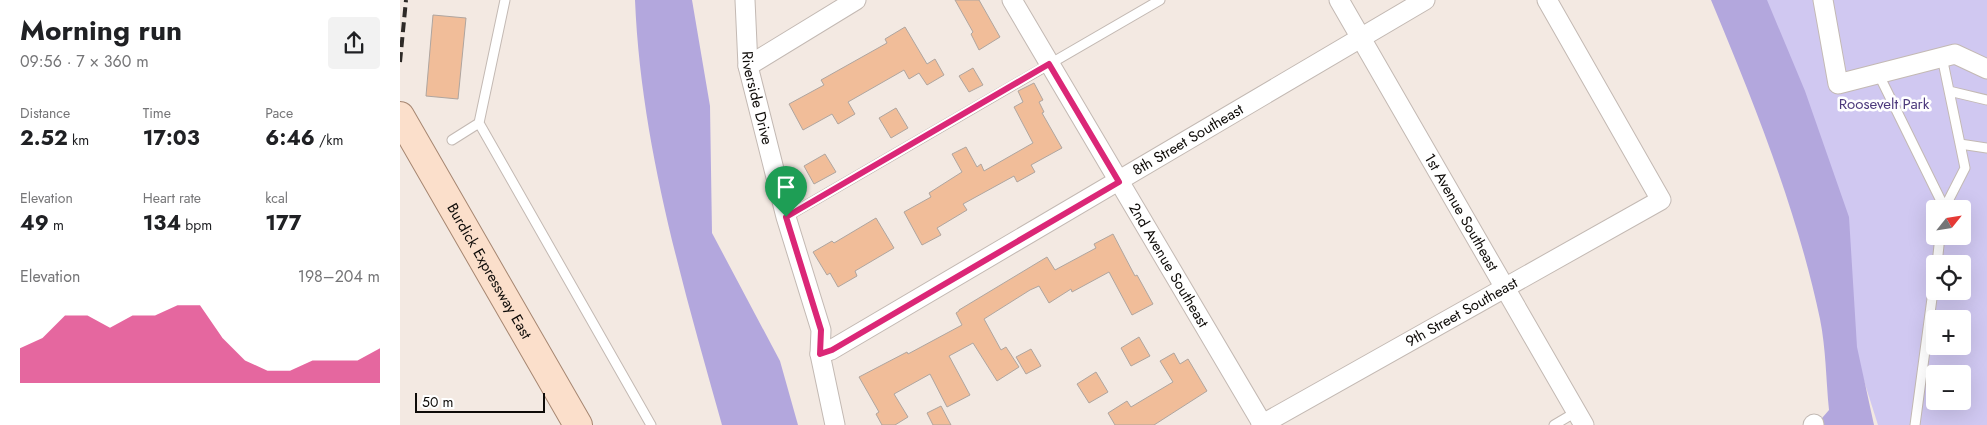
<!DOCTYPE html>
<meta charset="utf-8">
<style>
:root{--surface:#fff;--page:#f2f2f2;--text:#202124;--muted:#757577;--accent:#db2777}
body{margin:0;font-family:Jost,sans-serif;background:var(--page);color:var(--text);height:100vh;display:flex;flex-direction:column;font-size:19px;white-space:nowrap}
*{box-sizing:border-box;margin:0}
p{font-size:16px;color:var(--muted)}
.icon{flex:none;width:28px;height:28px;fill:none;stroke:currentColor;stroke-width:2;stroke-linecap:round;stroke-linejoin:round}
.map{position:relative;flex:1;overflow:hidden}
.side{display:flex;flex-direction:column;background:var(--surface);width:400px}
.side>*{flex:none}
.needle{width:32px;rotate:60deg}
.controls{position:absolute;left:1526px;top:200px;display:grid;gap:10px}
.controls a{display:grid;place-items:center;width:45px;height:45px;border-radius:5px;background:var(--surface);box-shadow:0 5px 20px #0002;font-size:25px}
.scale{position:absolute;left:15px;bottom:12px;width:130px;box-sizing:border-box;padding-left:5px;border:2px solid #0e0b08;border-top:0;font-size:14px;line-height:18px;white-space:nowrap;color:#0e0b08;-webkit-text-stroke:4px #fff;paint-order:stroke}
.pin{position:absolute;display:grid;place-items:center;width:42px;height:42px;color:#fff;margin:-51px -21px;border-radius:50% 50% 50% 0;rotate:-45deg;box-shadow:0 0 5px #0007}
.pin .icon{rotate:45deg}
.round{display:grid;place-items:center;flex:none;width:52px;height:52px;border-radius:5px;background:var(--page)}
.summary{display:flex;align-items:center;justify-content:space-between;height:85px;padding:0 20px}
h1{font-size:28px;font-weight:700;line-height:38px}
.metrics{display:grid;grid-template-columns:repeat(3,1fr);gap:8px;height:85px;padding:5px 20px}
.metrics div{display:grid;align-content:center}
.metrics b{font-size:21px;font-weight:700}
.metrics small{font-size:14px;font-weight:400}
.metrics p{font-size:14px}
.chart{height:140px;padding:10px 20px}
.chart p{display:flex;justify-content:space-between}
.chart svg{width:100%;height:90px;margin-top:5px;fill:var(--accent);opacity:.7}
main{display:flex;flex:1;min-height:0}
.map>svg:first-child{display:block}
.green{fill:#d0c8f1;fill-rule:evenodd}
.water{fill:#b3a7dd}
.building{fill:#f1bd99;stroke:#afa59f}
.lines{fill:none;stroke-linecap:round;stroke-linejoin:round}
.service-casing{stroke:#c3b9b3;stroke-width:11}
.minor-casing{stroke:#c3b9b3;stroke-width:21}
.primary-casing{stroke:#a68671;stroke-width:30}
.service{stroke:#fff;stroke-width:9}
.minor{stroke:#fff;stroke-width:19}
.primary{stroke:#fbdfcb;stroke-width:28}
.rail{stroke:#2e2a27;stroke-width:4;stroke-dasharray:10 5;stroke-linecap:butt}
.route-casing{stroke:#fff;stroke-width:10}
.route{stroke:#db2777;stroke-width:6}
.labels{text-anchor:middle;dominant-baseline:central;stroke-width:5;stroke-linejoin:round;paint-order:stroke}
.street-label{font-size:15px;fill:#0e0b08;stroke:#fff}
.park-label{font-size:15px;fill:#4d3a7c;stroke:#fff}
</style>
<main>
<section class="side">
<div class="summary"><div><h1>Morning run</h1><p>09:56 · 7 × 360 m</p></div><a class="round"><svg class="icon" aria-label="share" viewBox="0 0 24 24"><path d="M12 15V3M7 8l5-5 5 5M5 13v7h14v-7"/></svg></a></div>
<div class="metrics">
<div><p>Distance</p><b>2.52<small> km</small></b></div>
<div><p>Time</p><b>17:03</b></div>
<div><p>Pace</p><b>6:46<small> /km</small></b></div>
</div>
<div class="metrics">
<div><p>Elevation</p><b>49<small> m</small></b></div>
<div><p>Heart rate</p><b>134<small> bpm</small></b></div>
<div><p>kcal</p><b>177</b></div>
</div>
<div class="chart"><p><span>Elevation</span>198–204 m</p>
<svg viewBox="0 0 160 44" preserveAspectRatio="none"><path d="M0 44V27L10 22L20 11L30 11L40 17L50 11L60 11L70 6L80 6L90 22L100 33L110 38L120 38L130 33L140 33L150 33L160 27V44z"/></svg>
</div>
</section>
<div class="map">
<svg width="1587" height="425" viewBox="0 0 1587 425">
<rect width="100%" height="100%" fill="#f3e9e2"/>
<path class="green" d="M 1343,0 L 1587,0 L 1587,425 L 1478,425 ZM 1535,209 L 1562,209 L 1562,236 L 1535,236 ZM 1535,264 L 1562,264 L 1562,291 L 1535,291 ZM 1535,319 L 1562,319 L 1562,346 L 1535,346 ZM 1535,374 L 1562,374 L 1562,401 L 1535,401 Z"/>
<path class="water" d="M 235,0 L 292,0 L 310,106 L 312,233 L 380,361 L 398,425 L 322,425 C 283,286 241,145 235,0 Z
M 1311,0 L 1367,0 L 1405,91 L 1449,217 L 1457,347 L 1474,425 L 1416,425 L 1429,410 C 1426,380 1426,349 1420,319 C 1397,210 1354,103 1311,0 Z"/>
<path class="building" d="M 555,0 L 579,0 L 600,37 L 579,50 L 571,34 L 573,32 Z
M 33,15 L 66,18 L 58,99 L 26,96 Z
M 505,27 L 527,64 L 535,59 L 544,75 L 527,85 L 519,73 L 509,79 L 504,70 L 448,102 L 455,114 L 438,124 L 432,114 L 403,130 L 389,104 L 424,85 L 421,80 L 487,43 L 485,39 Z
M 573,68 L 583,85 L 569,92 L 559,76 Z
M 634,83 L 643,100 L 639,102 L 644,112 L 642,113 L 662,148 L 631,165 L 635,172 L 617,182 L 614,176 L 563,204 L 567,210 L 537,228 L 541,235 L 522,245 L 504,212 L 531,197 L 529,193 L 562,172 L 552,154 L 566,147 L 577,167 L 581,164 L 584,171 L 633,143 L 614,107 L 623,102 L 618,91 Z
M 496,108 L 508,128 L 491,138 L 479,118 Z
M 425,154 L 436,172 L 414,184 L 404,166 Z
M 476,218 L 494,248 L 455,271 L 457,276 L 438,287 L 430,273 L 427,275 L 413,252 L 432,241 L 434,243 Z
M 713,234 L 735,276 L 737,275 L 753,304 L 732,315 L 709,272 L 672,292 L 671,289 L 649,303 L 639,286 L 630,290 L 584,319 L 601,350 L 606,347 L 619,367 L 597,381 L 573,343 L 549,356 L 570,395 L 547,407 L 530,374 L 494,394 L 508,417 L 495,425 L 482,425 L 476,414 L 479,412 L 459,377 L 507,352 L 508,354 L 562,325 L 556,313 L 559,311 L 559,310 L 647,257 L 655,270 L 696,248 L 694,244 Z
M 739,337 L 750,356 L 731,366 L 721,348 Z
M 631,349 L 641,366 L 626,374 L 616,357 Z
M 774,353 L 780,364 L 788,359 L 807,391 L 754,425 L 715,425 L 708,413 L 727,401 L 731,407 L 773,382 L 760,361 Z
M 696,372 L 708,392 L 689,403 L 677,384 Z
M 541,406 L 551,425 L 533,425 L 527,413 Z"/>
<g class="lines">
<g class="service-casing">
<path id="service" d="M 1542,57 L 1565,168 L 1544,209
M 1478,73 L 1544,207
M 1549,91 L 1587,100
M 79,123 L 251,425
M 52,140 L 79,123 L 105,0
M 1560,144 L 1587,148
M 386,217 L 760,0
M 1537,264 L 1540,236
M 1154,425 L 1176,412
M 1515,425 L 1535,276"/>
</g>
<g class="minor-casing">
<g id="minor">
<path id="s1" d="M 345,0 L 348,66 L 386,217 L 421,330 L 420,354 L 435,425"/>
<path id="s2" d="M 612,0 L 863,425"/>
<path id="s3" d="M 939,0 L 1184,425"/>
<path d="M 1423,0 L 1438,84 L 1555,54 L 1587,69"/>
<path d="M 348,66 L 456,0"/>
<path id="s4" d="M 420,354 L 431,350 L 1025,0"/>
<path id="s5" d="M 861,425 L 1261,200 L 1147,0"/>
<path d="M 1413,425 L 1414,424"/>
</g>
</g>
<g class="primary-casing">
<g id="primary">
<path id="s6" d="M 0,116 L 178,425"/>
</g>
</g>
<use href="#service" class="service"/>
<use href="#minor" class="minor"/>
<use href="#primary" class="primary"/>
<path class="rail" d="M 0,62 L 6,0"/>
</g>
<g class="lines">
<g class="route-casing">
<path id="route" d="M 649,64 L 719,182 L 432,350 L 420,354 L 421,330 L 386,217 Z"/>
</g>
<use href="#route" class="route"/>
</g>
<g class="labels">
<g class="street-label">
<text stroke="none"><textPath href="#s1" startOffset="99">Riverside Drive</textPath></text>
<text stroke="none"><textPath href="#s4" startOffset="426">8th Street Southeast</textPath></text>
<text stroke="none"><textPath href="#s3" startOffset="245">1st Avenue Southeast</textPath></text>
<text stroke="none"><textPath href="#s2" startOffset="308">2nd Avenue Southeast</textPath></text>
<text stroke="none"><textPath href="#s6" startOffset="179">Burdick Expressway East</textPath></text>
<text stroke="none"><textPath href="#s5" startOffset="230">9th Street Southeast</textPath></text>
</g>
<g class="park-label">
<text x="1484" y="104">Roosevelt Park</text>
</g>
</g>
</svg>
<div class="controls">
<a><svg class="needle" viewBox="-14 -14 28 28"><path d="M0-13l5 13h-10z" fill="#e53935"/><path d="M0 13l5-13h-10z" fill="#757577"/></svg></a>
<a><svg class="icon" aria-label="locate" viewBox="0 0 24 24"><circle cx="12" cy="12" r="6"/><path d="M12 2v4M12 18v4M2 12h4M18 12h4"/></svg></a>
<a>+</a>
<a>−</a>
</div>
<div class="scale">50 m</div>
<div class="pin" style="left:386px;top:217px;background:#1e9e55"><svg class="icon" aria-label="arrive" viewBox="0 0 24 24"><path d="M6 21V4h12l-3 4 3 4H6"/></svg></div>
</div>
</main>
